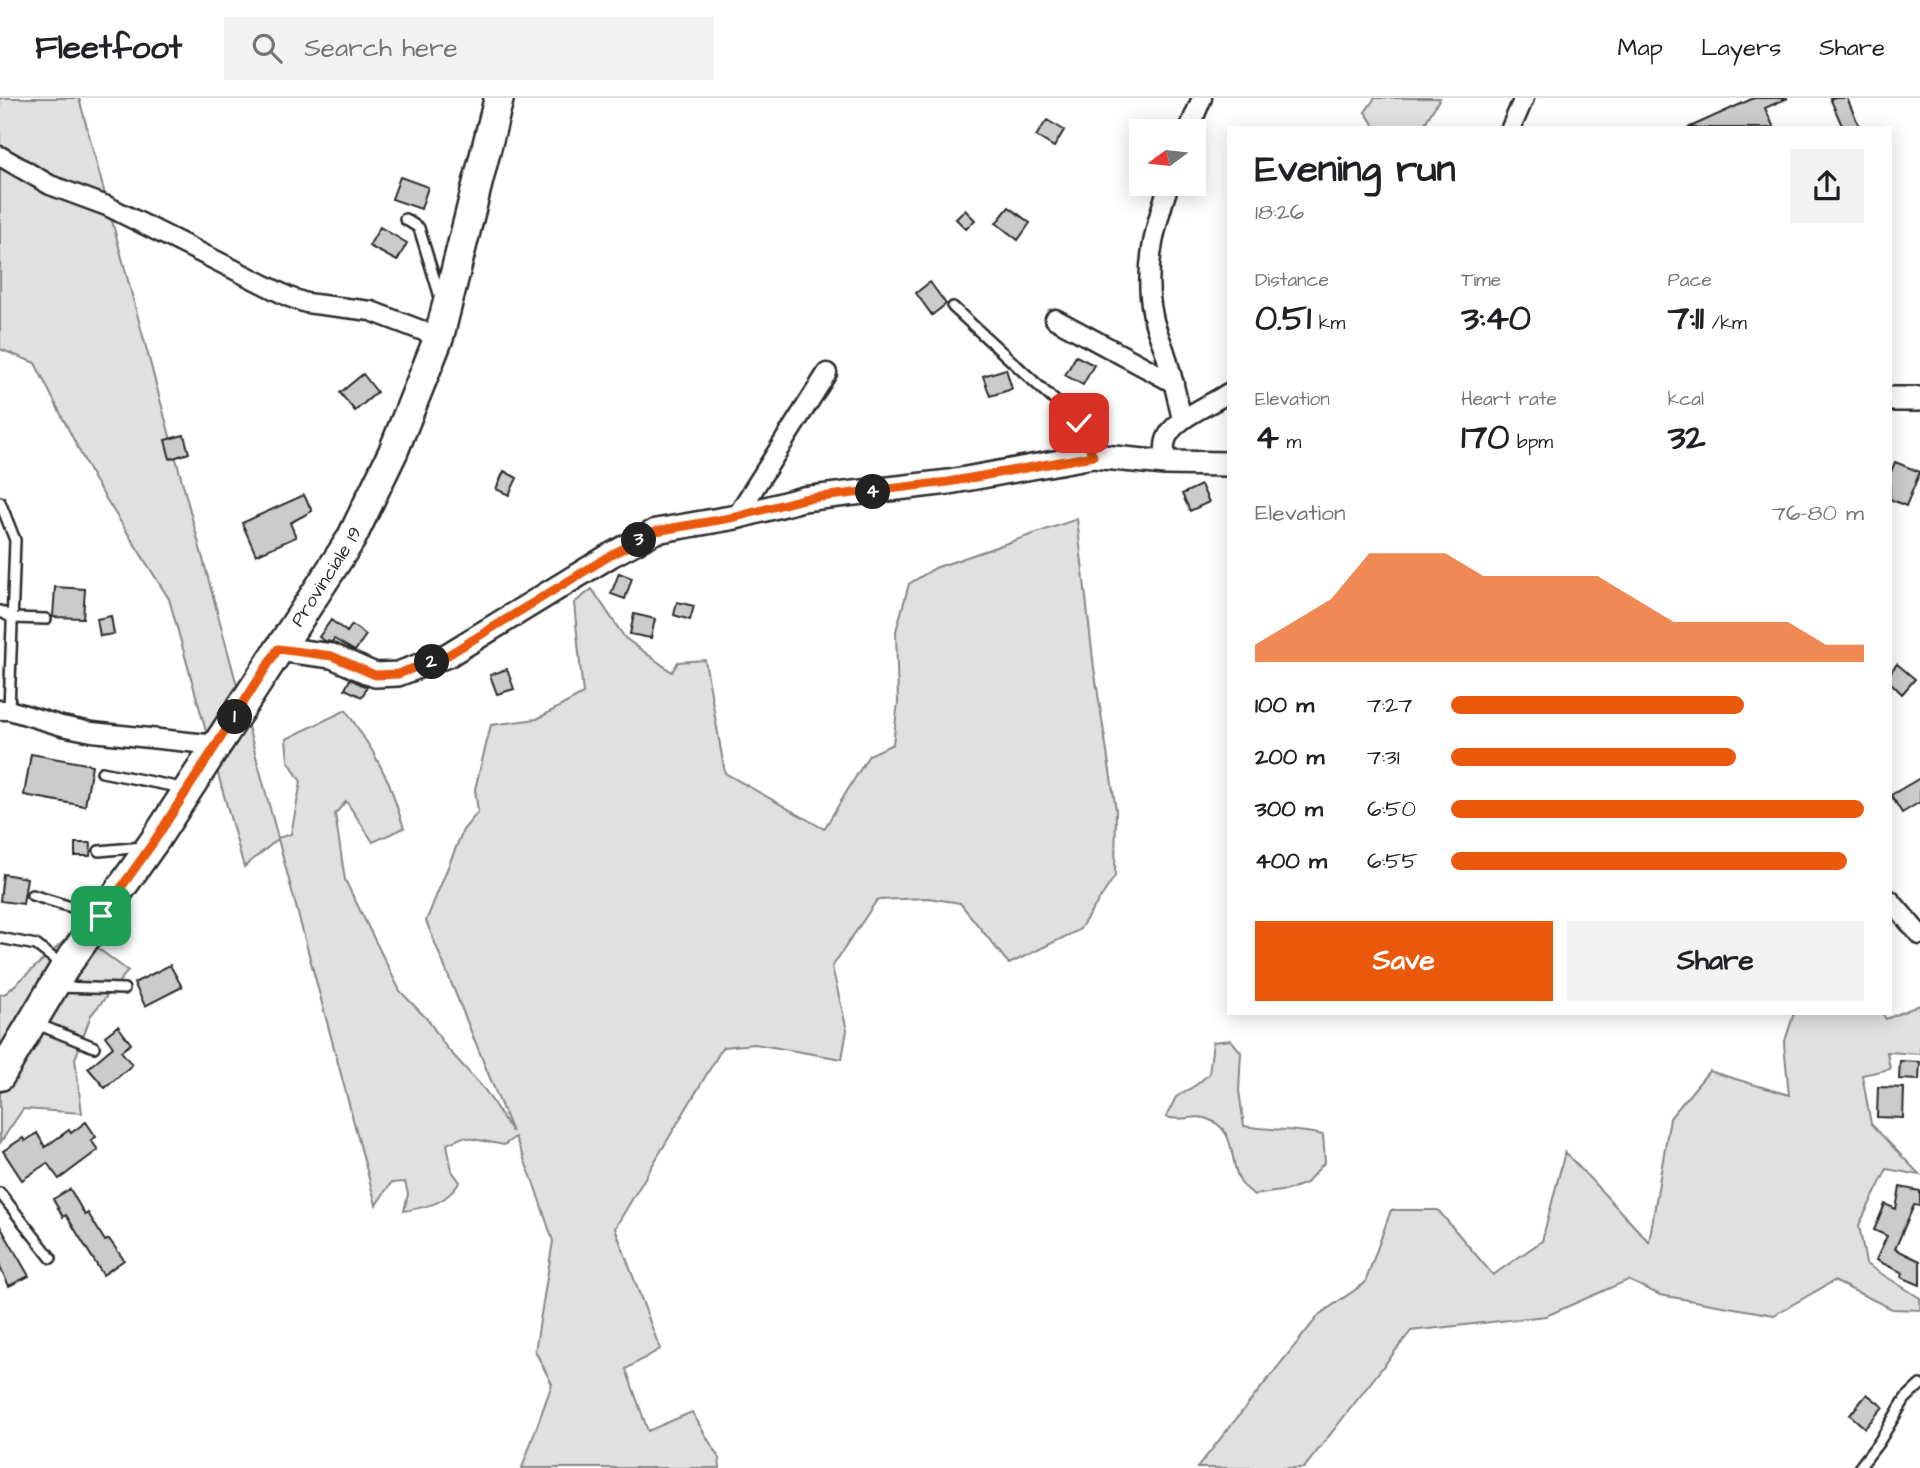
<!DOCTYPE html>
<meta charset="utf-8">
<style>
:root{--surface:#fff;--page:#f2f2f2;--text:#202124;--muted:#757577;--line:#e0e0e0;--accent:#ea580c}
body{margin:0;font-family:"Architects Daughter",sans-serif;background:var(--page);color:var(--text);height:100vh;display:flex;flex-direction:column;font-size:26px;white-space:nowrap}
*{box-sizing:border-box;margin:0}
p{font-size:23px;color:var(--muted)}
.icon{flex:none;width:38px;height:38px;fill:none;stroke:currentColor;stroke-width:2;stroke-linecap:round;stroke-linejoin:round}
.map{position:relative;flex:1;overflow:hidden}
.sheet{position:absolute;left:1227px;top:28px;width:665px;height:889px;display:flex;flex-direction:column;background:var(--surface);border-radius:0px;box-shadow:0 4px 18px #0003}
.sheet>*{flex:none}
.needle{width:46px;rotate:255deg}
.tools{position:absolute;left:1129px;top:21px;display:grid;gap:14px}
.tools a{display:grid;place-items:center;width:77px;height:77px;border-radius:0px;background:var(--surface);box-shadow:0 4px 18px #0003;font-size:35px}
.pin{position:absolute;display:grid;place-items:center;width:60px;height:60px;color:#fff;margin:-30px;border-radius:14px;box-shadow:0 4px 10px #0006}
.km{position:absolute;width:35px;height:35px;margin:-18px;border-radius:50%;background:#222;color:#fff;font-size:19px;line-height:35px;text-align:center}
.round{display:grid;place-items:center;flex:none;width:74px;height:74px;border-radius:0px;background:var(--page)}
.overview{display:flex;align-items:center;justify-content:space-between;height:119px;padding:0 28px}
h1{font-size:38px;font-weight:700;line-height:52px}
.figures{display:grid;grid-template-columns:repeat(3,1fr);gap:10px;height:119px;padding:7px 28px}
.figures div{display:grid;align-content:center}
.figures b{font-size:35px;font-weight:700}
.figures small{font-size:19px;font-weight:400}
.figures p{font-size:19px}
.chart{height:196px;padding:14px 28px}
.chart p{display:flex;justify-content:space-between}
.chart svg{width:100%;height:126px;margin-top:7px;fill:var(--accent);opacity:.7}
.cta{display:flex;gap:14px;margin-top:auto;padding:14px 28px}
.cta a{flex:1;height:80px;border-radius:0px;background:var(--accent);color:#fff;font-size:28px;font-weight:700;line-height:80px;text-align:center}
.cta a+a{background:var(--page);color:var(--text)}
ul{padding:0 28px;list-style:none;font-size:23px}
li{display:grid;grid-template-columns:112px 84px 1fr;align-items:center;height:52px}
li i{height:18px;border-radius:9px;background:var(--accent)}
header{display:flex;align-items:center;gap:42px;box-sizing:border-box;height:98px;padding:0 35px;background:var(--surface);border-bottom:2px solid var(--line)}
header strong{font-size:33px}
nav{display:flex;gap:38px;margin-inline-start:auto;font-size:24px}
.search{width:490px;height:63px;background:var(--page);display:flex;align-items:center;gap:18px;box-sizing:border-box;padding:0 24px;border-radius:0px;color:var(--muted);font-size:26px}
.map>svg:first-child{display:block}
.green{fill:#e0e0e0;stroke:#868686;stroke-width:2}
.building{fill:#cbcbcb;stroke:#2b2b2b;stroke-width:2}
.lines{fill:none;stroke-linecap:round;stroke-linejoin:round}
.service-casing{stroke:#2b2b2b;stroke-width:14}
.minor-casing{stroke:#2b2b2b;stroke-width:23}
.tertiary-casing{stroke:#2b2b2b;stroke-width:28}
.primary-casing{stroke:#2b2b2b;stroke-width:33}
.service{stroke:#fff;stroke-width:9}
.minor{stroke:#fff;stroke-width:18}
.tertiary{stroke:#fff;stroke-width:23}
.primary{stroke:#fff;stroke-width:28}
.route-casing{stroke:#fff;stroke-width:14}
.route{stroke:#ea580c;stroke-width:9}
.labels{text-anchor:middle;dominant-baseline:central;stroke-width:6;stroke-linejoin:round;paint-order:stroke}
.street-label{font-size:19px;fill:#2b2b2b;stroke:#fff}
</style>
<header>
<strong>Fleetfoot</strong>
<div class="search"><svg class="icon" aria-label="search" viewBox="0 0 24 24"><circle cx="10" cy="10" r="6"/><path d="M15 15l6 6"/></svg>Search here</div>
<nav><a>Map</a><a>Layers</a><a>Share</a></nav>
</header>
<div class="map">
<svg width="1920" height="1370" viewBox="0 0 1920 1370">
<rect width="100%" height="100%" fill="#fff"/>
<filter id="ink" filterUnits="userSpaceOnUse"><feTurbulence type="fractalNoise" baseFrequency=".0143" numOctaves="2"/><feDisplacementMap in="SourceGraphic" scale="14" xChannelSelector="R" yChannelSelector="G"/><feConvolveMatrix kernelMatrix="1 2 1 2 8 2 1 2 1" color-interpolation-filters="sRGB"/></filter>
<g filter="url(#ink)">
<path class="green" d="M 0,0 L 79,0 L 278,740 L 291,736 L 301,684 L 288,662 L 286,641 L 346,612 L 373,654 L 389,685 L 404,730 L 373,744 L 346,703 L 335,716 L 345,782 L 400,893 L 428,922 L 446,949 L 485,992 L 512,1034 L 426,823 L 463,732 L 478,714 L 475,691 L 491,627 L 537,621 L 583,596 L 574,505 L 592,491 L 625,540 L 672,574 L 678,564 L 705,562 L 725,675 L 824,731 L 869,657 L 893,646 L 898,604 L 896,533 L 909,486 L 935,470 L 1077,421 L 1094,570 L 1116,712 L 1115,778 L 1079,832 L 1009,866 L 960,805 L 928,800 L 877,802 L 832,869 L 847,932 L 842,961 L 755,946 L 723,949 L 615,1130 L 660,1251 L 626,1271 L 648,1333 L 692,1314 L 719,1360 L 720,1370 L 522,1370 L 552,1286 L 535,1253 L 553,1143 L 533,1083 L 515,1039 L 504,1047 L 463,1039 L 447,1046 L 452,1073 L 460,1084 C 445,1106 430,1108 404,1113 L 408,1096 L 405,1084 L 391,1085 L 376,1107 L 278,741 L 244,769 L 169,501 L 93,380 L 35,265 L 0,251 Z
M 1375,0 L 1440,0 L 1422,30 L 1376,30 L 1365,14 Z
M 75,833 L 128,873 L 91,917 L 75,961 L 82,1015 L 23,1011 L 0,1045 L 0,897 L 6,895 Z
M 1920,907 L 1920,956 L 1887,954 L 1890,971 L 1862,977 L 1871,1026 L 1920,1077 L 1887,1071 L 1859,1127 L 1866,1166 L 1920,1200 L 1920,1212 L 1892,1211 L 1834,1183 L 1774,1217 L 1660,1197 L 1628,1182 L 1546,1218 L 1411,1233 L 1304,1370 L 1197,1370 L 1320,1216 L 1365,1185 L 1391,1112 L 1438,1112 L 1493,1177 L 1542,1143 L 1565,1054 L 1649,1144 L 1670,1020 L 1709,973 L 1789,997 L 1784,946 L 1794,915 L 1882,915 L 1886,921 Z
M 1231,942 L 1241,954 L 1239,993 L 1244,1028 C 1271,1033 1295,1030 1323,1037 L 1325,1064 L 1306,1085 L 1288,1092 L 1254,1097 C 1250,1093 1244,1089 1241,1085 C 1228,1065 1239,1029 1204,1020 C 1192,1017 1182,1024 1166,1019 L 1176,999 L 1196,987 L 1209,976 L 1213,944 Z"/>
<path class="building" d="M 1754,0 L 1788,0 L 1765,10 L 1774,30 L 1688,30 Z
M 1830,0 L 1847,0 L 1860,30 L 1843,30 Z
M 1047,22 L 1064,32 L 1054,49 L 1036,38 Z
M 400,79 L 428,89 L 421,111 L 392,101 Z
M 1009,109 L 1030,125 L 1018,142 L 996,125 Z
M 965,112 L 975,122 L 966,131 L 956,121 Z
M 380,129 L 407,145 L 397,163 L 369,148 Z
M 930,184 L 946,206 L 932,217 L 916,195 Z
M 1076,258 L 1094,267 L 1083,287 L 1065,277 Z
M 1006,271 L 1012,291 L 990,298 L 983,278 Z
M 363,276 L 377,294 L 355,313 L 340,295 Z
M 184,337 L 189,355 L 170,361 L 165,342 Z
M 1895,364 L 1920,374 L 1906,408 L 1890,401 L 1890,376 Z
M 504,373 L 517,380 L 509,397 L 496,391 Z
M 1201,387 L 1209,404 L 1190,413 L 1182,396 Z
M 304,397 L 312,413 L 290,425 L 296,439 L 256,457 L 242,425 Z
M 619,475 L 632,480 L 625,501 L 611,496 Z
M 55,489 L 85,491 L 83,520 L 53,519 Z
M 677,504 L 694,508 L 690,522 L 674,517 Z
M 634,516 L 655,521 L 651,540 L 630,536 Z
M 111,518 L 114,536 L 100,538 L 97,521 Z
M 331,522 L 347,534 L 352,527 L 366,537 L 355,553 L 334,541 L 332,544 L 325,543 L 319,539 Z
M 1897,566 L 1915,581 L 1902,596 L 1890,584 L 1890,575 Z
M 507,571 L 514,591 L 497,596 L 490,577 Z
M 350,581 L 367,589 L 362,599 L 345,591 Z
M 31,656 L 92,667 L 85,708 L 24,697 Z
M 1920,680 L 1920,704 L 1902,715 L 1891,697 Z
M 75,745 L 91,745 L 90,758 L 75,758 Z
M 3,776 L 27,780 L 23,806 L 0,803 Z
M 170,867 L 182,889 L 145,908 L 134,885 Z
M 118,928 L 131,946 L 121,953 L 132,967 L 105,990 L 88,970 L 113,949 L 105,938 Z
M 1900,963 L 1920,964 L 1919,982 L 1899,981 Z
M 1878,989 L 1904,990 L 1903,1020 L 1877,1019 Z
M 86,1024 L 96,1039 L 91,1042 L 98,1052 L 59,1081 L 47,1065 L 22,1082 L 3,1053 L 23,1040 L 25,1043 L 37,1035 L 45,1049 L 69,1032 L 71,1035 Z
M 1900,1089 L 1920,1093 L 1920,1108 L 1914,1107 L 1895,1151 L 1920,1163 L 1920,1187 L 1901,1179 L 1903,1175 L 1876,1162 L 1887,1138 L 1874,1132 L 1885,1106 L 1896,1111 Z
M 70,1091 L 85,1117 L 88,1115 L 105,1143 L 109,1141 L 124,1162 L 103,1177 L 66,1117 L 63,1119 L 53,1101 Z
M 0,1128 L 29,1178 L 9,1188 L 0,1169 Z
M 1867,1296 L 1883,1309 L 1865,1330 L 1850,1317 Z"/>
<g class="lines">
<g class="service-casing">
<path id="service" d="M 405,121 L 419,130 L 440,199
M 953,209 L 1079,325 L 1092,356
M 0,404 L 15,442 L 9,612
M 0,513 L 12,520 L 46,521
M 102,674 L 182,690
M 99,753 L 143,749
M 32,797 L 97,817
M 0,840 L 36,847 L 61,866
M 59,889 L 124,891
M 37,926 L 94,949
M 0,1095 L 51,1160
M 1859,1370 L 1879,1344 L 1905,1301 L 1920,1287"/>
</g>
<g class="minor-casing">
<path id="minor" d="M 1511,30 L 1524,0
M 1188,33 L 1202,0
M 0,58 L 50,87 L 107,108 L 289,199 L 306,205 L 371,213 L 439,239
M 1169,86 C 1155,128 1143,173 1153,218 C 1155,230 1161,242 1165,254 C 1172,277 1177,299 1182,322
M 1055,221 L 1174,285
M 1165,365 C 1165,358 1164,349 1166,342 C 1172,321 1211,307 1228,295
M 736,419 L 827,275
M 0,612 L 9,612 L 62,628 L 92,634 L 217,647
M 1890,802 L 1920,837"/>
</g>
<g class="tertiary-casing">
<path id="tertiary" d="M 1890,301 L 1920,301
M 278,551 L 332,558 L 375,577 L 398,576 L 448,557 L 611,457 L 656,433 L 736,419 L 803,401 L 949,384 L 1093,358 L 1165,365 L 1228,366"/>
</g>
<g class="primary-casing">
<g id="primary">
<path id="s1" d="M 0,978 L 65,869 L 155,742 L 351,441 L 393,354 L 439,239 L 499,0"/>
</g>
</g>
<use href="#service" class="service"/>
<use href="#minor" class="minor"/>
<use href="#tertiary" class="tertiary"/>
<use href="#primary" class="primary"/>
</g>
</g>
<g class="lines" filter="url(#ink)">
<g class="route-casing">
<path id="route" d="M 101,818 L 155,742 L 278,551 L 332,558 L 375,577 L 398,576 L 448,557 L 611,457 L 656,433 L 736,419 L 803,401 L 948,384 L 1093,358 L 1079,325"/>
</g>
<use href="#route" class="route"/>
</g>
<g class="labels">
<g class="street-label">
<text stroke="none"><textPath href="#s1" startOffset="597">Provinciale 19</textPath></text>
</g>
</g>
</svg>
<div class="tools">
<a><svg class="needle" viewBox="-14 -14 28 28"><path d="M0-13l5 13h-10z" fill="#e53935"/><path d="M0 13l5-13h-10z" fill="#757577"/></svg></a>
</div>
<div class="pin" style="left:101px;top:818px;background:#1e9e55"><svg class="icon" aria-label="arrive" viewBox="0 0 24 24"><path d="M6 21V4h12l-3 4 3 4H6"/></svg></div>
<div class="pin" style="left:1079px;top:325px;background:#d93025"><svg class="icon" aria-label="check" viewBox="0 0 24 24"><path d="M5 12l5 5 9-10"/></svg></div>
<b class="km" style="left:235px;top:619px">1</b>
<b class="km" style="left:432px;top:564px">2</b>
<b class="km" style="left:639px;top:442px">3</b>
<b class="km" style="left:873px;top:394px">4</b>
<section class="sheet">
<div class="overview"><div><h1>Evening run</h1><p>18:26</p></div><a class="round"><svg class="icon" aria-label="share" viewBox="0 0 24 24"><path d="M12 15V3M7 8l5-5 5 5M5 13v7h14v-7"/></svg></a></div>
<div class="figures">
<div><p>Distance</p><b>0.51<small> km</small></b></div>
<div><p>Time</p><b>3:40</b></div>
<div><p>Pace</p><b>7:11<small> /km</small></b></div>
</div>
<div class="figures">
<div><p>Elevation</p><b>4<small> m</small></b></div>
<div><p>Heart rate</p><b>170<small> bpm</small></b></div>
<div><p>kcal</p><b>32</b></div>
</div>
<div class="chart"><p><span>Elevation</span>76–80 m</p>
<svg viewBox="0 0 160 44" preserveAspectRatio="none"><path d="M0 44V38L10 30L20 22L30 6L40 6L50 6L60 14L70 14L80 14L90 14L100 22L110 30L120 30L130 30L140 30L150 38L160 38V44z"/></svg>
</div>
<ul>
<li><b>100 m</b>7:27<i style="width:71%"></i></li>
<li><b>200 m</b>7:31<i style="width:69%"></i></li>
<li><b>300 m</b>6:50<i style="width:100%"></i></li>
<li><b>400 m</b>6:55<i style="width:96%"></i></li>
</ul>
<div class="cta"><a>Save</a><a>Share</a></div>
</section>
</div>
